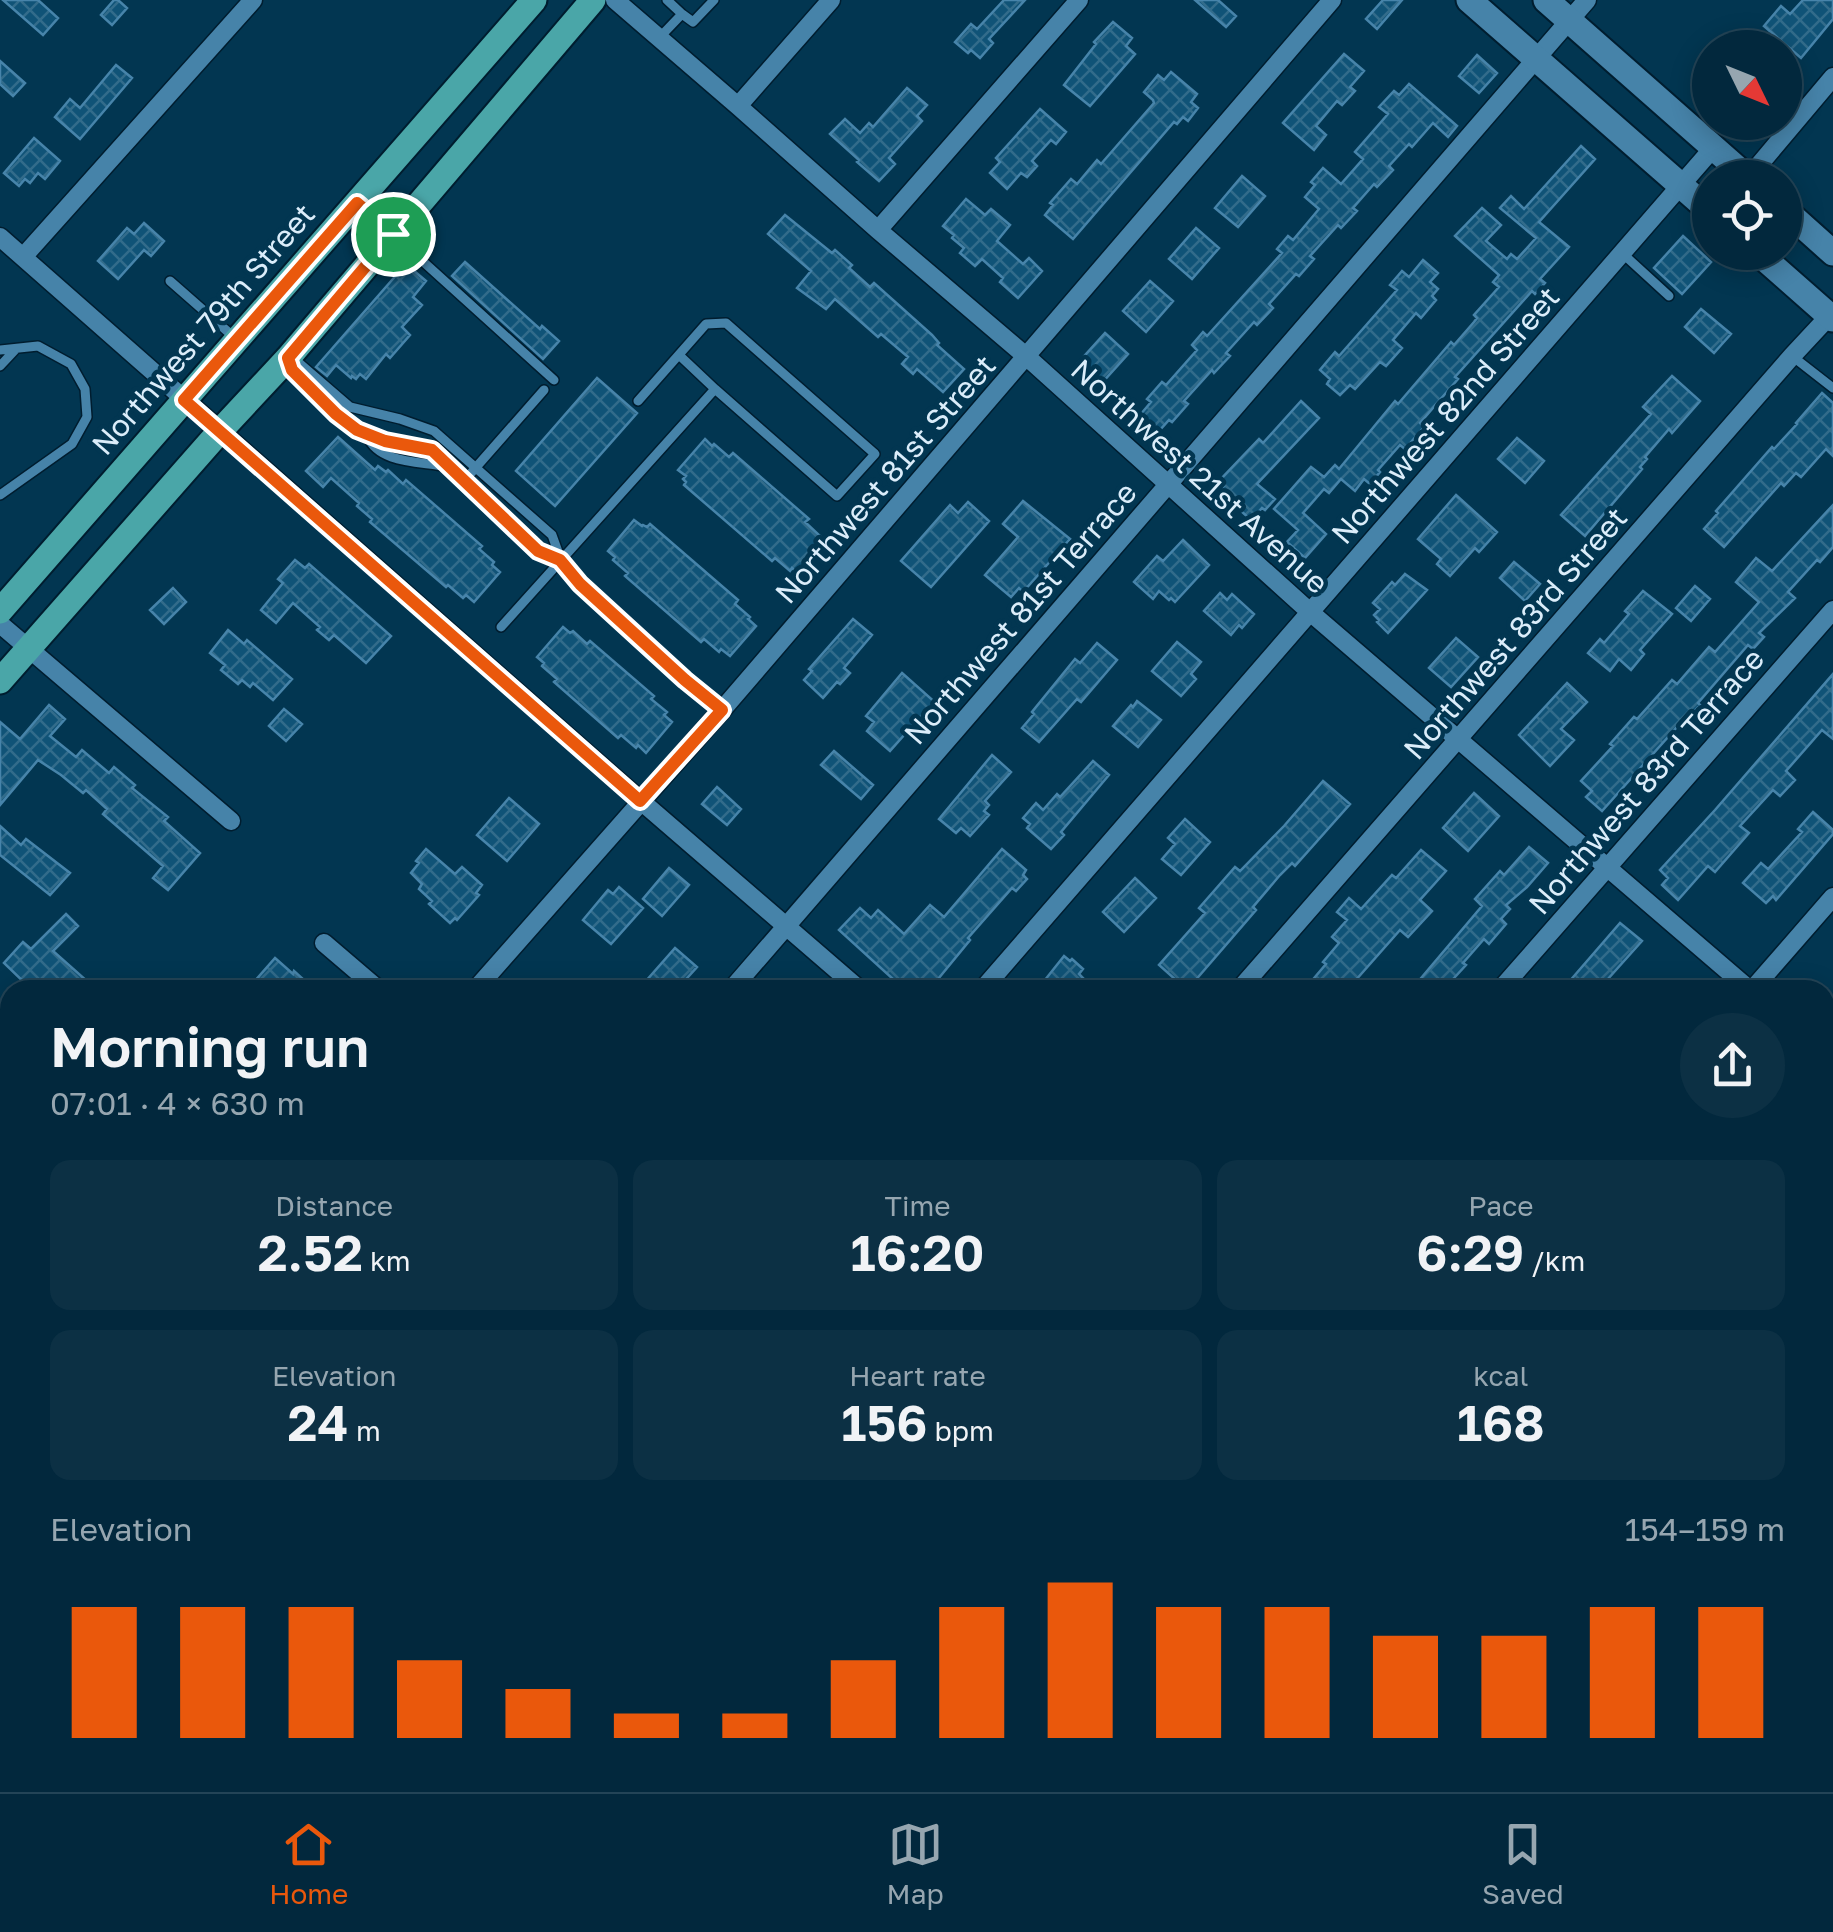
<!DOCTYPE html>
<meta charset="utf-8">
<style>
:root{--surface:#02283d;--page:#0c3044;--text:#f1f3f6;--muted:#96a6b0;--line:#234457;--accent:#ea580c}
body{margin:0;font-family:"Golos Text",sans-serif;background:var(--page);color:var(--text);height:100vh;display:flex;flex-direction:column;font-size:38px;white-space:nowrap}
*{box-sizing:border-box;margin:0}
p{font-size:32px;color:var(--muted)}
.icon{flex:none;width:55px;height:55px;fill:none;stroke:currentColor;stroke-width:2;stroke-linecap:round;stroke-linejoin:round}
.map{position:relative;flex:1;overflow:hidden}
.sheet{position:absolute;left:0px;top:980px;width:1835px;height:812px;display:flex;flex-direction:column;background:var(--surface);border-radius:30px 30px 0 0;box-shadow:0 5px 25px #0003,0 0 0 2px var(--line)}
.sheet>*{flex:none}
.needle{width:65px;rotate:133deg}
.controls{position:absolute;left:1692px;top:30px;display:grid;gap:20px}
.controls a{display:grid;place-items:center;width:110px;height:110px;border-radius:50%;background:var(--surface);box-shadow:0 5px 25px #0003,0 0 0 2px var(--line);font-size:50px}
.pin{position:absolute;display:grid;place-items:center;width:85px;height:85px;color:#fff;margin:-42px;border:5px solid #fff;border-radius:50%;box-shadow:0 2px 10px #0007}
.round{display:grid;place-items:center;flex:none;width:105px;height:105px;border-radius:52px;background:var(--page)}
.head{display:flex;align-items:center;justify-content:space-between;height:170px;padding:0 50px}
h1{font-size:55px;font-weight:600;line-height:75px}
.figures{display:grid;grid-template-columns:repeat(3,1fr);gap:15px;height:170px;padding:10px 50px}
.figures div{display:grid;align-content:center;border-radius:20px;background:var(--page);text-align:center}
.figures b{font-size:50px;font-weight:600}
.figures small{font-size:28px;font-weight:400}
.figures p{font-size:28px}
.chart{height:280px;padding:20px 50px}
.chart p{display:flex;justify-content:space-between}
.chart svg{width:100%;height:180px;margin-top:10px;stroke:var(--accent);stroke-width:6}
.dock{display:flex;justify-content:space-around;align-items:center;height:140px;border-top:2px solid var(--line);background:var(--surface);font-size:28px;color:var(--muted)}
.dock a{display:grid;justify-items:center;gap:5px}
.dock .selected{color:var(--accent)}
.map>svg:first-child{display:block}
.building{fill:url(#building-cross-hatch);stroke:#4784aa;stroke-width:2.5}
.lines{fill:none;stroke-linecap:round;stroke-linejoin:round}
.lane-casing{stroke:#001d2f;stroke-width:12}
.street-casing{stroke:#001d2f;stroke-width:21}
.secondary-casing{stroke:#001d2f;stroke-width:29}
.primary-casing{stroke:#001d2f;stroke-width:29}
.lane{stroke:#4683a9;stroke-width:9}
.street{stroke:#4683a9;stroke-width:18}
.secondary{stroke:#4683a9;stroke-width:25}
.primary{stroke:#4aa6a8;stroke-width:25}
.route-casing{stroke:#fff;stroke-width:20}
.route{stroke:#ea580c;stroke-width:12}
.labels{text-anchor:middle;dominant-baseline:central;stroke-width:9;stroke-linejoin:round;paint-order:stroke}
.street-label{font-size:30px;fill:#dbedfa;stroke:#023651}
</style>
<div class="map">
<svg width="1833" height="1792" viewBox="0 0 1833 1792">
<defs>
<pattern id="building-cross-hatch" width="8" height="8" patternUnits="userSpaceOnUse" patternTransform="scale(2.5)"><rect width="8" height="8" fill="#105377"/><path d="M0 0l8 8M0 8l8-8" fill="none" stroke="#326c8b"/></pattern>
</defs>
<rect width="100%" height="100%" fill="#023651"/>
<path class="building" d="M 3,0 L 38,0 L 58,18 L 43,35 Z
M 114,0 L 118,0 L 127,8 L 112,25 L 101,15 Z
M 1004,0 L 1025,0 L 989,39 L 993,43 L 980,58 L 971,50 L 968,53 L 955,42 L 971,24 L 977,29 Z
M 1195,0 L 1218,0 L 1236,16 L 1226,27 Z
M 1383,0 L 1402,0 L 1377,29 L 1366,19 Z
M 1803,0 L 1833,0 L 1833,19 L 1801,58 L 1764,26 L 1781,6 L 1790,14 Z
M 1113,22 L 1132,38 L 1126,46 L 1135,54 L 1090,106 L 1064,85 L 1096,44 L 1094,42 Z
M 1344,54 L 1364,71 L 1350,87 L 1355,91 L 1342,105 L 1337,101 L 1316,126 L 1326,135 L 1314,150 L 1283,123 Z
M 1477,55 L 1497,73 L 1479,93 L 1459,76 Z
M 0,61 L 25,83 L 13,96 L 0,84 Z
M 116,65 L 132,78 L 80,139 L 55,117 L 70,99 L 80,108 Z
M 1171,72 L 1197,94 L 1191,102 L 1198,108 L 1188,121 L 1183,117 L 1177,124 L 1174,122 L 1073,239 L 1045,215 L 1053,205 L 1050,203 L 1071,179 L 1077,184 L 1097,160 L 1101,164 L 1154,103 L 1153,100 L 1144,92 L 1158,75 L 1164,80 Z
M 1409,84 L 1457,126 L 1448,137 L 1433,123 L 1412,147 L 1409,144 L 1389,166 L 1393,170 L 1377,187 L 1374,184 L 1353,208 L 1357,211 L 1341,228 L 1338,225 L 1310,256 L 1314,259 L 1299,276 L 1296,274 L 1269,304 L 1273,308 L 1257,325 L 1254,322 L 1226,353 L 1230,356 L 1214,373 L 1212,370 L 1184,401 L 1188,404 L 1172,422 L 1169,420 L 1159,431 L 1140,415 L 1151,402 L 1147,399 L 1162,382 L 1166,385 L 1197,350 L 1192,345 L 1203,332 L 1207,336 L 1282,253 L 1277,249 L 1288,236 L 1293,240 L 1319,209 L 1305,197 L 1315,185 L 1311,182 L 1323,168 L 1341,184 L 1363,159 L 1355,152 L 1388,114 L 1379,107 L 1394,91 L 1399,95 Z
M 907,88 L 927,105 L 917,116 L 922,121 L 889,158 L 895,164 L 879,181 L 857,162 L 859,160 L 830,134 L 845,119 L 860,133 L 869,123 L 873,127 Z
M 1040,109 L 1066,132 L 1056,144 L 1051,140 L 1032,161 L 1037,166 L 1027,177 L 1021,173 L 1007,189 L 990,173 L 1000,162 L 996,158 Z
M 34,138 L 60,161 L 45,179 L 38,173 L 30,183 L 25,179 L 19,186 L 4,173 Z
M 1581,146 L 1595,159 L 1539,222 L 1569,247 L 1540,279 L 1545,283 L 1535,294 L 1532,291 L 1455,377 L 1458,379 L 1420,423 L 1424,427 L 1405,449 L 1400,445 L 1378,470 L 1380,472 L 1370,484 L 1364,479 L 1355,491 L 1341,479 L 1329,493 L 1324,489 L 1303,513 L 1326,534 L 1305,558 L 1287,542 L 1298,530 L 1274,509 L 1311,467 L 1324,477 L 1335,465 L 1339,469 L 1395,401 L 1398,404 L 1451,342 L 1454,345 L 1474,322 L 1477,318 L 1474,315 L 1499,287 L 1493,282 L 1499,275 L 1455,236 L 1482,208 L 1501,225 L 1486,241 L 1507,259 L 1511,254 L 1517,259 L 1536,238 L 1500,208 L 1511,196 L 1524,209 Z
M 1242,176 L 1265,196 L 1238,227 L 1215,208 Z
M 966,199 L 985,215 L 991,209 L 1010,225 L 997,241 L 1023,264 L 1029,258 L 1042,271 L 1018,298 L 1000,282 L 1003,278 L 982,259 L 975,266 L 960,253 L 964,248 L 952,238 L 954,235 L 943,226 Z
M 785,215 L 832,253 L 835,250 L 852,265 L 849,268 L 870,287 L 874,283 L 932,335 L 939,343 L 937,345 L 964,369 L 943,392 L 917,369 L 913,374 L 902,364 L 908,357 L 881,334 L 878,337 L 835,299 L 826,309 L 797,288 L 811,271 L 768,234 Z
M 144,223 L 164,241 L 151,256 L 144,250 L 118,279 L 98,261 L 127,228 L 134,234 Z
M 1196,228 L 1219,248 L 1192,279 L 1169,259 Z
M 1683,236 L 1711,262 L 1682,294 L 1654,268 Z
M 1423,260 L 1438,273 L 1430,282 L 1438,289 L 1432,296 L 1436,300 L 1421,318 L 1416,313 L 1393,340 L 1402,348 L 1386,366 L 1380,362 L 1355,389 L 1350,385 L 1340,395 L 1327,384 L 1330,379 L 1320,370 L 1335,352 L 1339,356 L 1397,290 L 1390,285 L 1402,271 L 1409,277 Z
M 465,262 L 540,329 L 542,326 L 559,341 L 543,359 L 452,276 Z
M 406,264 L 426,281 L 413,297 L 422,305 L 402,327 L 410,335 L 390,358 L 386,354 L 366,379 L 360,374 L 356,379 L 352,376 L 351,378 L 336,365 L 327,376 L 316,367 Z
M 1150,281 L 1173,301 L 1146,332 L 1123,311 Z
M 1701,309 L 1731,334 L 1714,353 L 1685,327 Z
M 1105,333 L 1128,354 L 1101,384 L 1078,363 Z
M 1672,376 L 1700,401 L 1672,433 L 1669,429 L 1645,457 L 1647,459 L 1640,467 L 1642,469 L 1585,536 L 1561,515 L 1651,414 L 1643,407 Z
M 597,378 L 637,413 L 555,506 L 516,471 Z
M 1822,393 L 1833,403 L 1833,456 L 1826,449 L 1801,477 L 1796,473 L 1784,486 L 1781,483 L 1724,547 L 1704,529 L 1718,513 L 1716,511 L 1772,447 L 1774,449 L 1797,424 L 1796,423 Z
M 1301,401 L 1319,418 L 1257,484 L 1275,499 L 1265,510 L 1262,508 L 1251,520 L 1219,491 L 1224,486 L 1219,481 L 1259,439 L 1263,443 Z
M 338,437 L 375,470 L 378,466 L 386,472 L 388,470 L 403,484 L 406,480 L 482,546 L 479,549 L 494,562 L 492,565 L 500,572 L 474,602 L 466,595 L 463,598 L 448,585 L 446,587 L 370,522 L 372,519 L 357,506 L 359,503 L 331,478 L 323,487 L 306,471 Z
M 1517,438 L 1544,461 L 1525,483 L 1498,459 Z
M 705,439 L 712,446 L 714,444 L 729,457 L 733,453 L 809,519 L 805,522 L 820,536 L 818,538 L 826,545 L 800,575 L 792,568 L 790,571 L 775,558 L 772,561 L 684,485 L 686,482 L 683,479 L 686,476 L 678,470 Z
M 1456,495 L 1497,532 L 1479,552 L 1475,548 L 1450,576 L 1437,564 L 1441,559 L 1418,539 Z
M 1023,501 L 1070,539 L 1023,592 L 1019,588 L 1011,597 L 985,575 L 1018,537 L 1003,524 Z
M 968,502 L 989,521 L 931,587 L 901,561 L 950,505 L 958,513 Z
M 1833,505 L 1833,547 L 1820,562 L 1817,560 L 1788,592 L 1795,598 L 1759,633 L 1764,637 L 1753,649 L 1748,645 L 1698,703 L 1700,705 L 1679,728 L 1677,727 L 1602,811 L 1586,797 L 1592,791 L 1581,781 L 1613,746 L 1610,744 L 1634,717 L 1637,719 L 1672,680 L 1677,684 L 1709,647 L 1715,652 L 1759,602 L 1736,582 L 1756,558 L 1772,571 Z
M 634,520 L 642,526 L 643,525 L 647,527 L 650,524 L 738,600 L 735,604 L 750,617 L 748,619 L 756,626 L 730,656 L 721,649 L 719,652 L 704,639 L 701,642 L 625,576 L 628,573 L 613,560 L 615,557 L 608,551 Z
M 1183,540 L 1209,565 L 1175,602 L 1171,598 L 1169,600 L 1159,591 L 1153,599 L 1134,582 L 1157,556 L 1163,561 Z
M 295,560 L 305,568 L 309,564 L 391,636 L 366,663 L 334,635 L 329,640 L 317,630 L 320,627 L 293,603 L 276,623 L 261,610 L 283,583 L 278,579 Z
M 1514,562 L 1540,584 L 1525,601 L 1500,578 Z
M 1405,574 L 1427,590 L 1388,633 L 1377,622 L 1379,620 L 1374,615 L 1380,609 L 1373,603 L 1392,582 L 1395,585 Z
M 1695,586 L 1710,599 L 1691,621 L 1676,608 Z
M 173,588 L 186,602 L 164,624 L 150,610 Z
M 1643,591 L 1672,614 L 1640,650 L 1644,654 L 1631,670 L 1619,659 L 1610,671 L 1588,653 L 1600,639 L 1604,643 L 1629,614 L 1625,611 Z
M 1220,593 L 1227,600 L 1232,594 L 1254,614 L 1242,628 L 1239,625 L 1231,635 L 1204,611 Z
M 853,619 L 872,635 L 844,668 L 850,673 L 840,684 L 837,682 L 823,698 L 804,680 L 812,671 L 809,669 Z
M 563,627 L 570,633 L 573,631 L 587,644 L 590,641 L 654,696 L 651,699 L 667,712 L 664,715 L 672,722 L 646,753 L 638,745 L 636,748 L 621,735 L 618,738 L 554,682 L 557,679 L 542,666 L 544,663 L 537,657 Z
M 228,630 L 244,644 L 247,640 L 292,679 L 273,700 L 253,683 L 250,687 L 242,680 L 238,684 L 221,670 L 225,665 L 210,653 Z
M 1456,638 L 1478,657 L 1451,687 L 1429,668 Z
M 1177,642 L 1201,662 L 1191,674 L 1196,679 L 1181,696 L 1152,671 Z
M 1097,643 L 1117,660 L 1081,702 L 1077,699 L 1039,742 L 1022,728 L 1034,714 L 1032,712 L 1075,659 L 1080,663 Z
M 902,673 L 937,704 L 924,719 L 921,716 L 890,751 L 867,731 L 874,722 L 866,716 Z
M 1833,674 L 1833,739 L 1822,730 L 1786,771 L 1795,780 L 1780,796 L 1773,790 L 1740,826 L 1749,833 L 1715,872 L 1708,866 L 1678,900 L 1662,885 L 1668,878 L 1660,870 L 1715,810 Z
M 1567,683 L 1587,702 L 1561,729 L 1574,740 L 1550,766 L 1519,735 Z
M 1137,701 L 1161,720 L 1138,747 L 1113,726 L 1131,705 L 1133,707 Z
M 49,705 L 65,719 L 50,736 L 76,757 L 82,750 L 109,773 L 114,767 L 135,785 L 132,788 L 168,817 L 164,821 L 200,853 L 168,890 L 153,878 L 163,866 L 103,814 L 107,809 L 86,790 L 83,793 L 61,775 L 38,760 L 0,805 L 0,722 L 20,739 Z
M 284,709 L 302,724 L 286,741 L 269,726 Z
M 834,751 L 873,785 L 861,799 L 821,765 Z
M 992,755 L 1011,772 L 985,801 L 989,805 L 984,811 L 989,815 L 970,836 L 961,828 L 956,833 L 939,819 Z
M 1093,761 L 1109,775 L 1061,832 L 1064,835 L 1051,849 L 1027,828 L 1030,824 L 1023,818 L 1036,803 L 1043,810 L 1057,794 L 1060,797 Z
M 1323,781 L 1350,804 L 1295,866 L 1292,863 L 1280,875 L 1253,907 L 1256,910 L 1187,990 L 1159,965 L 1205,913 L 1199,908 L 1235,867 L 1240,871 L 1284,826 Z
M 717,787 L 741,809 L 727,825 L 702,804 Z
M 1474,793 L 1499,816 L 1468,851 L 1443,828 Z
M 509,798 L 539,824 L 507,861 L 477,835 Z
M 1813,812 L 1833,830 L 1833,834 L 1776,900 L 1773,896 L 1766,903 L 1743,883 L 1761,863 L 1768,869 L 1802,832 L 1798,829 Z
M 1185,819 L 1210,842 L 1181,875 L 1162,859 L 1175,844 L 1168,838 Z
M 0,826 L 21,845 L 26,839 L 70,873 L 50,895 L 0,855 Z
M 1529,847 L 1548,863 L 1527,887 L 1506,905 L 1510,909 L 1501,919 L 1506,924 L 1489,944 L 1484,939 L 1463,963 L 1466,965 L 1443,990 L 1411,990 L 1482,906 L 1475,899 L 1500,871 L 1504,875 Z
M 426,849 L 455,874 L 462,867 L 482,885 L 476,893 L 479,895 L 457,920 L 455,918 L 450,923 L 429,904 L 432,901 L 419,889 L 422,884 L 411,873 L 419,863 L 416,861 Z
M 1002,849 L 1026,870 L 1023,875 L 1027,879 L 1016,891 L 1012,888 L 968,938 L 970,940 L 929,990 L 905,990 L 839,930 L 860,908 L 871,918 L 878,910 L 904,934 L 930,905 L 944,917 Z
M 1421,850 L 1446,871 L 1420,900 L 1432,911 L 1408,937 L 1400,930 L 1347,990 L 1304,990 L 1326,964 L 1323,962 L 1339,943 L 1332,937 L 1347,920 L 1337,912 L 1349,898 L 1361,909 L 1392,875 L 1396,878 Z
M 669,868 L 689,885 L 662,916 L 643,899 Z
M 1135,878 L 1156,898 L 1124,932 L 1103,912 Z
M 619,887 L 643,908 L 611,944 L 583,920 L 608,890 L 613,894 Z
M 66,914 L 78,926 L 53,951 L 97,990 L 32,990 L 4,963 L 23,942 L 31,949 Z
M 1620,923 L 1642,941 L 1598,990 L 1562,990 Z
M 675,948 L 697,967 L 680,986 L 677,983 L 671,990 L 656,990 L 646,981 Z
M 1064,956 L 1070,961 L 1072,959 L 1083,969 L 1079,974 L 1083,978 L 1073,990 L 1037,990 Z
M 275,958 L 293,974 L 294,971 L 315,990 L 247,990 Z"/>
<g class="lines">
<g class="lane-casing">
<path id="lane" d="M 682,14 L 693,22 L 714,0
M 660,37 L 682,14 L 667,0
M 397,238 L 554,380
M 1622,253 L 1669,296
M 170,281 L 235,338
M 0,350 L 38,346 L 71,364 L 85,389 L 87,417 L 72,444 L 0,495
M 679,355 L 715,389
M 1792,356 L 1833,388
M 292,360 L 299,363 L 350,407 L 400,419 L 434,431 L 552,535 L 561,560 L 580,585 L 685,680 L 722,710
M 289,361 L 292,371 L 336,414 L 357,431 L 385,441 L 431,450 L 538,551 L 561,560
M 0,366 L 15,350
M 367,436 C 380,465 421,461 448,467
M 464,481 L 544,390
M 501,627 L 715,389 L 837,496 L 875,454 L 726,323 L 706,324 L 638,401
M 0,1043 L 10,1031
M 0,1557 L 10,1566
M 0,1723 L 10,1712"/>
</g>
<g class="street-casing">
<path id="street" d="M 615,0 L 738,106 L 878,230 L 1027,357 L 1310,612 L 1750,990
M 738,106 L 831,0
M 1748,178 L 1833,77
M 878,230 L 1079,0
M 0,237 L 641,801 L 860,990
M 23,257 L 253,0
M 0,624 L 231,821
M 324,943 L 379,990
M 475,990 L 722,710 L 1332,0
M 731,990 L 1587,0
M 982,990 L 1714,147
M 1239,990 L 1792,356 L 1833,312
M 1500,990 L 1833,610
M 1752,990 L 1833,897
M 0,1011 L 10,1020
M 1825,1056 L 1833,1063
M 1825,1205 L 1833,1196
M 0,1238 L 10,1226
M 1825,1500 L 1833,1490
M 0,1536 L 10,1525
M 880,1782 L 890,1792
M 1768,1782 L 1779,1792
M 35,1792 L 43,1782
M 283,1792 L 291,1782
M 538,1792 L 546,1782
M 805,1792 L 813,1782
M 1115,1792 L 1123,1782
M 1506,1792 L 1514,1782
M 1829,1792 L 1833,1787"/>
</g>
<g class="secondary-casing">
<path id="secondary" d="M 1469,0 L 1710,211
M 1546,0 L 1748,178
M 1785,210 L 1833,253
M 1757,252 L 1833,319
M 0,1789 L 4,1792"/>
</g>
<g class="primary-casing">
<path id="primary" d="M 357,203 L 393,234
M 0,611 L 534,0
M 0,681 L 220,431 L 288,358 L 593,0"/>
</g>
<use href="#lane" class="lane"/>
<use href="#street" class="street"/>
<use href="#secondary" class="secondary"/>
<use href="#primary" class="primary"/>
</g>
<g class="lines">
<g class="route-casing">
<path id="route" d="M 357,203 L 393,234 L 288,358 L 292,370 L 336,414 L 357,430 L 385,441 L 432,450 L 538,551 L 560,560 L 580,584 L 685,680 L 722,710 L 640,801 L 184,400 Z"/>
</g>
<use href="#route" class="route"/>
</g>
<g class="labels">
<g class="street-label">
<text transform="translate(203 329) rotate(-49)">Northwest 79th Street</text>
<text transform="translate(1445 415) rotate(-49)">Northwest 82nd Street</text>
<text transform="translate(1200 476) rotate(42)">Northwest 21st Avenue</text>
<text transform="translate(885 479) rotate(-49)">Northwest 81st Street</text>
<text transform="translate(1020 613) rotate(-49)">Northwest 81st Terrace</text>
<text transform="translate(1515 633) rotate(-49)">Northwest 83rd Street</text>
<text transform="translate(1646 781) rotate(-49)">Northwest 83rd Terrace</text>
</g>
</g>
</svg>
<div class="controls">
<a><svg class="needle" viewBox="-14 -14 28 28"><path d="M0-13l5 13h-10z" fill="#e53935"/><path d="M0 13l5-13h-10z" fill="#96a6b0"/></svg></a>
<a><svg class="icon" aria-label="locate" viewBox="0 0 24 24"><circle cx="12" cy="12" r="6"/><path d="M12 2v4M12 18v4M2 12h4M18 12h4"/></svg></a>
</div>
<div class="pin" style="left:393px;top:234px;background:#1e9e55"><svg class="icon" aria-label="arrive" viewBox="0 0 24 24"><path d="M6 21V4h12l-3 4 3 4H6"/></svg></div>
<section class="sheet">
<div class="head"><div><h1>Morning run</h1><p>07:01 · 4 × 630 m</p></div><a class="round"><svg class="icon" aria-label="share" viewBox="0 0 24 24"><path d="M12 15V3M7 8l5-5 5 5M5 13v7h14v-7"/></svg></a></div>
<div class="figures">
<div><p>Distance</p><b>2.52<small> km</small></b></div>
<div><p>Time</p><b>16:20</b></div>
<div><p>Pace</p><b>6:29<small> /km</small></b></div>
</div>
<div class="figures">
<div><p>Elevation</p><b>24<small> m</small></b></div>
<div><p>Heart rate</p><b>156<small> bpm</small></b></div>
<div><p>kcal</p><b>168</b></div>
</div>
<div class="chart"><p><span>Elevation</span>154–159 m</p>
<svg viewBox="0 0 160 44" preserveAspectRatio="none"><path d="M5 44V12M15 44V12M25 44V12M35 44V25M45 44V32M55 44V38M65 44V38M75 44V25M85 44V12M95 44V6M105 44V12M115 44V12M125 44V19M135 44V19M145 44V12M155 44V12"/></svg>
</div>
</section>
</div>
<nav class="dock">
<a class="selected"><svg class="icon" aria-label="home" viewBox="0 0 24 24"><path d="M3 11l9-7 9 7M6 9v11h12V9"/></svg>Home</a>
<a><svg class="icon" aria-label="map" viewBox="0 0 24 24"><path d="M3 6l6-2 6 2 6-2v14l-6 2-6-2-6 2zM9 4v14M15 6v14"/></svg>Map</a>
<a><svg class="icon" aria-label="saved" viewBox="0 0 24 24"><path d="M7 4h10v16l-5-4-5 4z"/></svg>Saved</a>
</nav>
